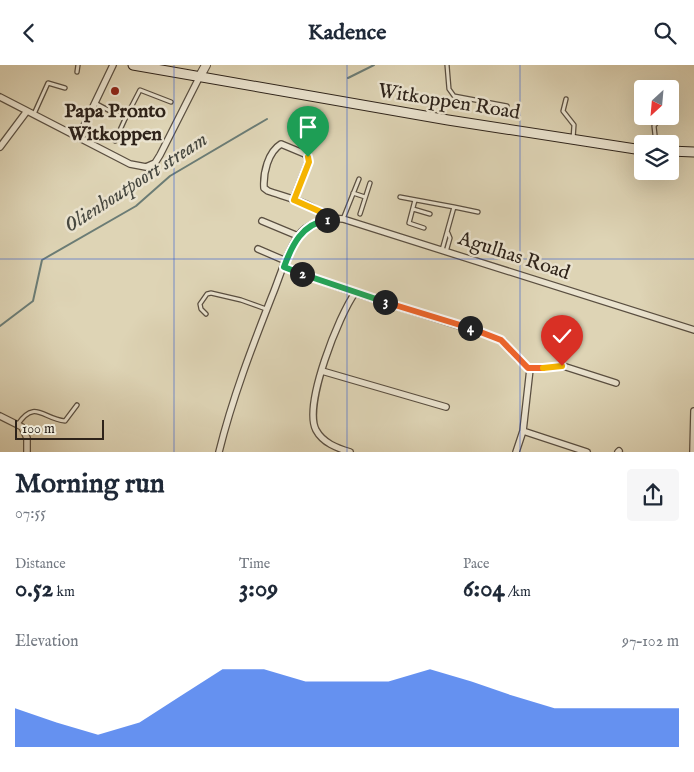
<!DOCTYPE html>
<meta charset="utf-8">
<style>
:root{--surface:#fff;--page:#f6f6f7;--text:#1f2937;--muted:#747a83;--accent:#2563eb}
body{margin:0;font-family:"IM FELL English",serif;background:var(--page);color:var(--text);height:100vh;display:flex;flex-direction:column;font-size:19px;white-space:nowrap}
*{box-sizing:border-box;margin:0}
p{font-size:16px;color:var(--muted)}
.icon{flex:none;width:28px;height:28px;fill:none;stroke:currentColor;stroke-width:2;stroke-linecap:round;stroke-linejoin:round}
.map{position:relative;height:387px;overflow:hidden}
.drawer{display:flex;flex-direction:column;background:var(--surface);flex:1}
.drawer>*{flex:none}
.needle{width:32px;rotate:206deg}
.buttons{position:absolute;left:634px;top:15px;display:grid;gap:10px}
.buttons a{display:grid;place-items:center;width:45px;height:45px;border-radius:5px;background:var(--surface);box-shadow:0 5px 20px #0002;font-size:25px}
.scale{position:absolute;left:15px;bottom:12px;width:89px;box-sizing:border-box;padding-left:5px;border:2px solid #2e231a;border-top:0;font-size:14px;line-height:18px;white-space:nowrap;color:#2e231a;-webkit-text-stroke:4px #eae3cf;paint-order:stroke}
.pin{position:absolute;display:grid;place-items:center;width:42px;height:42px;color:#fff;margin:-51px -21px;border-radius:50% 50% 50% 0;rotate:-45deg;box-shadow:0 0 5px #0007}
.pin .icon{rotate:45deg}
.km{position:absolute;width:25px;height:25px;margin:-12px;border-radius:50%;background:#222;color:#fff;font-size:14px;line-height:25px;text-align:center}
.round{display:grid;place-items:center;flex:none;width:52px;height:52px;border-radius:5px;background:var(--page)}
.headline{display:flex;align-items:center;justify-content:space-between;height:85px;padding:0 15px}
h1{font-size:28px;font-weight:800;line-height:38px}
.figures{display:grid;grid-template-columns:repeat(3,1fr);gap:8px;height:85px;padding:5px 15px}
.figures div{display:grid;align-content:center}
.figures b{font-size:25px;font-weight:800}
.figures small{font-size:14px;font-weight:400}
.figures p{font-size:14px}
.chart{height:140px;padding:10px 15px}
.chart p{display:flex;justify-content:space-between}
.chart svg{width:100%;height:90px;margin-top:5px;fill:var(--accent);opacity:.7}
header{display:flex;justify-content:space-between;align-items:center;height:65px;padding:0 15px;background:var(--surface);font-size:22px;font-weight:800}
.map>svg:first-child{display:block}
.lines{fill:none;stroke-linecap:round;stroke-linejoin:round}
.stream{stroke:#6b7c75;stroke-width:2}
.service-casing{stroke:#5a4f41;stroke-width:5.5}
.minor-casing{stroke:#5a4f41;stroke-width:8}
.tertiary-casing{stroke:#5a4f41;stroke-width:10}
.secondary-casing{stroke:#2e231a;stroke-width:11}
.service{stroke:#eae3cf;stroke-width:3}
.minor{stroke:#eae3cf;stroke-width:5.5}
.tertiary{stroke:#eae3cf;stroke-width:8}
.secondary{stroke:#eae3cf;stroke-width:9}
.split-1-casing{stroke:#fff;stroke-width:10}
.split-2-casing{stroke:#fff;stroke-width:10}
.split-3-casing{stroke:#fff;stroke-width:10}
.split-4-casing{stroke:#fff;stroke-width:10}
.split-5-casing{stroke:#fff;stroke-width:10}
.split-6-casing{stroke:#fff;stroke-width:10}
.split-1{stroke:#f5b400;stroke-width:6}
.split-2{stroke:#22a559;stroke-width:6}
.split-3{stroke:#22a559;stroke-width:6}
.split-4{stroke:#f0652b;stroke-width:6}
.split-5{stroke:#f0652b;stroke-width:6}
.split-6{stroke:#f5b400;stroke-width:6}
.grid{fill:none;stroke:#1d4ed8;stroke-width:1;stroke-opacity:0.55}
.poi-dot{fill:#8f2418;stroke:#eae3cf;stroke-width:2}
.labels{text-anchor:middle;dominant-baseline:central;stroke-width:5;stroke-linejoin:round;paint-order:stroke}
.street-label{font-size:20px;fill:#2e231a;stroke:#eae3cf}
.poi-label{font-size:20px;font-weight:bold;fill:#2e231a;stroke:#eae3cf}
.water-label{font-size:21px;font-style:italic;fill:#474840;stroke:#eae3cf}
</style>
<header><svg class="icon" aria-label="back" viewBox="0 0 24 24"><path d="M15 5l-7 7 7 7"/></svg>Kadence<svg class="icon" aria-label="search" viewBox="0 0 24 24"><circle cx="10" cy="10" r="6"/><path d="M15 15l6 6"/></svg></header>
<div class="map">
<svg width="694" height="387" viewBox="0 0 694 387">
<rect width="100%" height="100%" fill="#ded4b5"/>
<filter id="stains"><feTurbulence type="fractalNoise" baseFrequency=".004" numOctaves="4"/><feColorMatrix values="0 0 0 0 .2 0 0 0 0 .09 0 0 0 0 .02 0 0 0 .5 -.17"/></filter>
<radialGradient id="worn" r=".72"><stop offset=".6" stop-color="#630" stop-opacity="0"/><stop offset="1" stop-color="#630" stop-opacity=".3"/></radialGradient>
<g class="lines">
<path class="stream" d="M 348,13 L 374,0
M 0,261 L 33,236 L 42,195 L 136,141 L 170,111 L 267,54"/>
<g class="service-casing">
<path id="service" d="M 447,0 L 449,24 L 454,31 L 507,41
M 77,7 L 78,0
M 566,34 L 563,46 L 574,60 L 573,74
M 95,38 L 125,54 L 115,76
M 34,49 L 48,18 L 65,23
M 125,54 L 140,25 L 171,37
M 656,79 L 654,61 L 662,51
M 353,128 L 365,132
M 400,132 L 454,142
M 415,135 L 409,158 L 424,163
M 413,144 L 430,149
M 360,149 L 370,118
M 343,154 L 359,114
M 442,185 L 454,142 L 478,147
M 446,187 L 450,173 L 448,168
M 206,249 L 201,244 L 200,239 L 207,229 L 211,228 L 241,235 L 266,244
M 18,359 C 35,334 43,354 65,356 L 77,340"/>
</g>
<g class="minor-casing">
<path id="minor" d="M 0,32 L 130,99 L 146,102 L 155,98 L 160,90 L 200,11
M 79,71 L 113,0
M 0,82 L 27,46
M 293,135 L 309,95 L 305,89 L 281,79 C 268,87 263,108 264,123 L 268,126 C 288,133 314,138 329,155
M 262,156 L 298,171
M 258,184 L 286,196
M 283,202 L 355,228 L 491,271 L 504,277 L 518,294 L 530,304 L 523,366 L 516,387
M 530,304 L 563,301 L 616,318
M 322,306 L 446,342
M 0,351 L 22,362 L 27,373 L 27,387
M 523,366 L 587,387
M 219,387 C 232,334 252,282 272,231 C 280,212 286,188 298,171 C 307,158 328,152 343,154 L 694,265
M 350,387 C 337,383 323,378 316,365 C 303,340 339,250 355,228
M 618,387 L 619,386
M 693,387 L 694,346"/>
</g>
<g class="tertiary-casing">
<path id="tertiary" d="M 200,11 L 206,0"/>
</g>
<g class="secondary-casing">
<path id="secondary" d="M 133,0 L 448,55 L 642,85
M 670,86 L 694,87"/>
</g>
<use href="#service" class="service"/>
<use href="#minor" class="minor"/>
<use href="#tertiary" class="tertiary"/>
<use href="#secondary" class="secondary"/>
</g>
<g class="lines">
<g class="split-1-casing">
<path id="split-1" d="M 308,92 L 309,97 L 294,135 L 321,147 L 327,155"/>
</g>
<g class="split-2-casing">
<path id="split-2" d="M 302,209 L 284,202 C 292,180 302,159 327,155"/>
</g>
<g class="split-3-casing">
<path id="split-3" d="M 302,209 L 385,237"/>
</g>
<g class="split-4-casing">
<path id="split-4" d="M 385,237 L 470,263"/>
</g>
<g class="split-5-casing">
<path id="split-5" d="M 470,263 L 501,275 L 528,303 L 543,303"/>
</g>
<g class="split-6-casing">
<path id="split-6" d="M 543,303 L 562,301"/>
</g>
<use href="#split-1" class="split-1"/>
<use href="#split-2" class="split-2"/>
<use href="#split-3" class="split-3"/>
<use href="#split-4" class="split-4"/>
<use href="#split-5" class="split-5"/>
<use href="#split-6" class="split-6"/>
</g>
<path class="grid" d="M 174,0 L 174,387M 347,0 L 347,387M 520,0 L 520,387M 0,194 L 694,194"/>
<circle class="poi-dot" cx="115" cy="26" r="5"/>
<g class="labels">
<g class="street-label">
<text transform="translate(449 37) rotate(9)">Witkoppen Road</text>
<text transform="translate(514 191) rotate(18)">Agulhas Road</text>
</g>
<g class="poi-label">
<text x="115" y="46">Papa Pronto<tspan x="115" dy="23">Witkoppen</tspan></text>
</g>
<g class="water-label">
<text transform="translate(136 118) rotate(-33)">Olienhoutpoort stream</text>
</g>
</g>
<rect width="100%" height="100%" filter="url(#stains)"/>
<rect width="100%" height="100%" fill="url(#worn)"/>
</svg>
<div class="buttons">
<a><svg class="needle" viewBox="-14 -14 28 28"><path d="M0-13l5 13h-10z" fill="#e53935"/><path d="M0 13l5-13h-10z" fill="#747a83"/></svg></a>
<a><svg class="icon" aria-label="layers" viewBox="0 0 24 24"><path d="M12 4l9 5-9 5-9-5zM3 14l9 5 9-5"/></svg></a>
</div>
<div class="scale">100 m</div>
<div class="pin" style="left:308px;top:92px;background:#1e9e55"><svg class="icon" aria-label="arrive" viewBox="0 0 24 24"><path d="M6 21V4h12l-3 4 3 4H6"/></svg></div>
<div class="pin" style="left:562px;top:301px;background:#d93025"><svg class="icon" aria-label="check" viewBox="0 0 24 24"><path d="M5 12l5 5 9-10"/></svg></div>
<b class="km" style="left:327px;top:155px">1</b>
<b class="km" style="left:302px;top:209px">2</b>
<b class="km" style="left:385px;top:237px">3</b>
<b class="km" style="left:470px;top:263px">4</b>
</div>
<section class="drawer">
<div class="headline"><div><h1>Morning run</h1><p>07:55</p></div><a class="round"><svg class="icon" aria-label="share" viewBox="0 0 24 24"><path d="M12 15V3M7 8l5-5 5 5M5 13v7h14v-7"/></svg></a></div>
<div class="figures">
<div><p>Distance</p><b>0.52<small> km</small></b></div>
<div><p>Time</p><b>3:09</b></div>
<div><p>Pace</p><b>6:04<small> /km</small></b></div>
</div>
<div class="chart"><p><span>Elevation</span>97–102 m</p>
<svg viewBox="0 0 160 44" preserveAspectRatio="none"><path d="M0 44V25L10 32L20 38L30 32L40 19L50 6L60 6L70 12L80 12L90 12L100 6L110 12L120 19L130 25L140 25L150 25L160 25V44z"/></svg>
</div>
</section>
